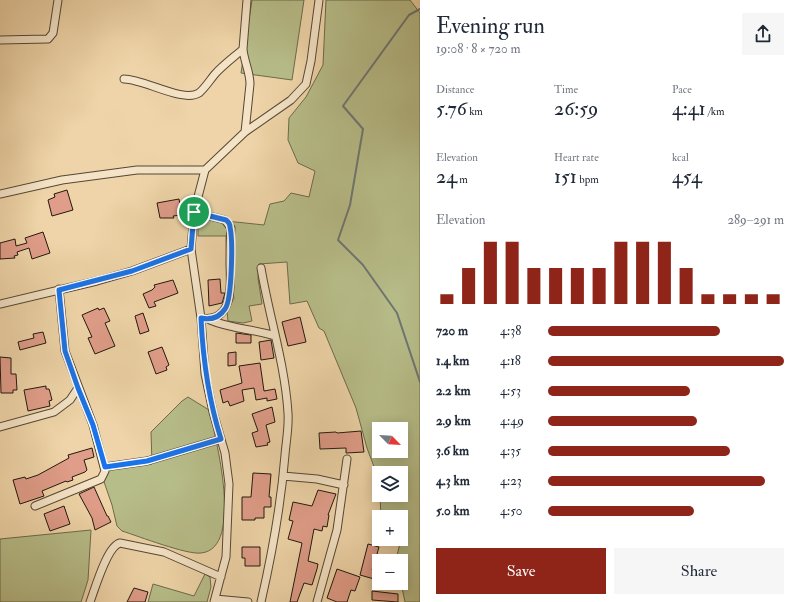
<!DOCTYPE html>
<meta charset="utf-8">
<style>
:root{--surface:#fff;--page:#f6f6f7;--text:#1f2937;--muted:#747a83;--accent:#8f2418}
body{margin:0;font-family:"IM FELL Double Pica",serif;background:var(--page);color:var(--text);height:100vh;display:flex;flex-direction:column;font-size:15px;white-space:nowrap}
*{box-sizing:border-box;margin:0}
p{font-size:13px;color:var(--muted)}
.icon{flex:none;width:22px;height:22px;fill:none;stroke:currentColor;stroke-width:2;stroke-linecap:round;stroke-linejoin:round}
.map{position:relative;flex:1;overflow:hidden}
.panel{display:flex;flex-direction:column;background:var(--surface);width:380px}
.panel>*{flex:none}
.needle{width:26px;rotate:114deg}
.controls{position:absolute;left:372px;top:422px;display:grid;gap:8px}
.controls a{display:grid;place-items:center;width:36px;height:36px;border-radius:0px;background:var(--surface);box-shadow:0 2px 10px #0003;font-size:20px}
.pin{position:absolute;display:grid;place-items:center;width:34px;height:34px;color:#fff;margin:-17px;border:2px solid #fff;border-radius:50%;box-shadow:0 1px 4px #0007}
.round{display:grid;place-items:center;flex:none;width:42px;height:42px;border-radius:0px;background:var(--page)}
.overview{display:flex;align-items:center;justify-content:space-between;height:68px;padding:0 16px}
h1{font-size:22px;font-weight:600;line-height:30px}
.stats{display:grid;grid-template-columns:repeat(3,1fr);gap:6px;height:68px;padding:4px 16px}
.stats div{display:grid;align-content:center}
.stats b{font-size:20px;font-weight:600}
.stats small{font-size:11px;font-weight:400}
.stats p{font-size:11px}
.chart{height:112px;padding:8px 16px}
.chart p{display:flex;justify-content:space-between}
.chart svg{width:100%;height:72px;margin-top:4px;stroke:var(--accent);stroke-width:6}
.button{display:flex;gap:8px;margin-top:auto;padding:8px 16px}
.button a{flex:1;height:46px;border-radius:0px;background:var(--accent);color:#fff;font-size:16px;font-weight:600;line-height:46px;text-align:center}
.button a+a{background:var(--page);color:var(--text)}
ul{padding:0 16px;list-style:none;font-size:13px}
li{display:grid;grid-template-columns:64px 48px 1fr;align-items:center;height:30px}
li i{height:10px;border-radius:5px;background:var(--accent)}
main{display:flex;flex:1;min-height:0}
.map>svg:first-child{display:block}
.green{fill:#b7bd89;stroke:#6c6a4c;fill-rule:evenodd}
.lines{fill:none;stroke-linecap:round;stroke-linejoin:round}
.stream{stroke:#6e7673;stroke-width:2}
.building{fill:#e09d89;stroke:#22180f}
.minor-casing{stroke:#554735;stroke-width:9}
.minor{stroke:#f4e3c6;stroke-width:7}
.route-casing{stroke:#fff;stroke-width:8}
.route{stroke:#1a73e8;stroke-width:5}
</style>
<main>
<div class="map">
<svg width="420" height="602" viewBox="0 0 420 602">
<rect width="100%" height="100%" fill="#eed4a8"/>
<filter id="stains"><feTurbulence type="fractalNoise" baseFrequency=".005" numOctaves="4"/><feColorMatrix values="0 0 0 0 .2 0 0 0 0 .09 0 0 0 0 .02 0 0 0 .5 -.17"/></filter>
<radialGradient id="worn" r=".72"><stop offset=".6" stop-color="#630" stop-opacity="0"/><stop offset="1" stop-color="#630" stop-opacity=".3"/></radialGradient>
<path class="green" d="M 252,0 L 304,0 L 292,80 L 241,73 Z
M 326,0 L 410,0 L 420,13 L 420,602 L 405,602 L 401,583 L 401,561 L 396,560 L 401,539 L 401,517 L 381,517 L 380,495 L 401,495 L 401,473 L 379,473 L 379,480 L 367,448 L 356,408 L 324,331 L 319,328 L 307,301 L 290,304 L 287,262 L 259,264 L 258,278 L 262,304 L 249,306 L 252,321 L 243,323 L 228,321 L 227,311 L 234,298 L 227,269 L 226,236 L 198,236 L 198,218 L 264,225 L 270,204 L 284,201 L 291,193 L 309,197 L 315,171 L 298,163 L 288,140 L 289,118 L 306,97 L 323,65 ZM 379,429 L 401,429 L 401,451 L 379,451 Z
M 188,397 L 209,410 C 215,435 245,549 201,553 C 187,555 138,536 122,531 L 117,526 L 112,505 L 102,476 L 108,468 L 152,464 L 151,432 L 182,401 Z
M 91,530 L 88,580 L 81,602 L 0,602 L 0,539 Z
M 205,574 L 210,577 L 211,587 L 207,602 L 148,602 L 153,584 L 194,596 Z"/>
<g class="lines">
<path class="stream" d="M 420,9 L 409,15 L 343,106 L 363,129 L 350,205 L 338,240 L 363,265 L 397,313 L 420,382"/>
</g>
<path class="building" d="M 67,190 L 73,210 L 52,216 L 48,200 L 55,197 L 54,194 Z
M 179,199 L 182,215 L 173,216 L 174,218 L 160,218 L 157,203 Z
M 43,232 L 50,253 L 32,259 L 29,248 L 17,252 L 18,255 L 14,256 L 15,258 L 0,259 L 0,243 L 15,239 L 16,246 L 27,243 L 25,238 Z
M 220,279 L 221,293 L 225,293 L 223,300 L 222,303 L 209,306 L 208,280 Z
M 173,280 L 178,293 L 154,302 L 156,306 L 149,308 L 143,294 L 152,290 L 155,287 L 154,285 Z
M 98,308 L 99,310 L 104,308 L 110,321 L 105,323 L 115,346 L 95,354 L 88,338 L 92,337 L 82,315 Z
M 143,313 L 149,331 L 140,334 L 135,316 Z
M 300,317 L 306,342 L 288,346 L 282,322 Z
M 43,332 L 46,343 L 20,350 L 18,342 L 34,338 L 33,334 Z
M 236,333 L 251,335 L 251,343 L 236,343 Z
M 271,340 L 274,358 L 261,360 L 259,342 Z
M 162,347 L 169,365 L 166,367 L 167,370 L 156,374 L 148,352 Z
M 236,352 L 236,365 L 228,366 L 228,353 Z
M 0,357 L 11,358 L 11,374 L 16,374 L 17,390 L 13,390 L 13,393 L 1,393 Z
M 260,363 L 264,391 L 275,389 L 277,399 L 267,401 L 267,398 L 256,400 L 254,388 L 242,390 L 244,401 L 230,406 L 228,401 L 223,403 L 220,390 L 242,383 L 239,366 Z
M 46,386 L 46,389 L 49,389 L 50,392 L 52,400 L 49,401 L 50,406 L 28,411 L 24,390 Z
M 272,407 L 275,422 L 266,425 L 270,442 L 267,443 L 268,445 L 256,447 L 252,433 L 258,431 L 252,414 Z
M 361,431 L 364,452 L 346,453 L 346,448 L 320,449 L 319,433 L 336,432 L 337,433 Z
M 92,448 L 94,457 L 84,460 L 87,470 L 85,472 L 72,477 L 73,480 L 67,482 L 66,481 L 42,491 L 44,496 L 20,504 L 13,480 L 25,477 L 26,479 L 38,475 L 69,458 L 68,455 Z
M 253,473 L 271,474 L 269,497 L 271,497 L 271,507 L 264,507 L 264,518 L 255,518 L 255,520 L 242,520 L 242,497 L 251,497 Z
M 94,487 L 107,516 L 108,516 L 111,522 L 95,530 L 92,518 L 79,494 Z
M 318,490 L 336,494 L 328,515 L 329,515 L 327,527 L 323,526 L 322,531 L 314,529 L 308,561 L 318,564 L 317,569 L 312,585 L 304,583 L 297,602 L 290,602 L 302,543 L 288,539 L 293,521 L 289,520 L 293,502 L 312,506 Z
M 64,506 L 70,524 L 50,531 L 44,514 Z
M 368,544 L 379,547 L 377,554 L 380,555 L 379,561 L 375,560 L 372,570 L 376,571 L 374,579 L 360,575 Z
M 242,547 L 260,547 L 260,566 L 245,566 L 245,558 L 242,558 Z
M 337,569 L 360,577 L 355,591 L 351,590 L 347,602 L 337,602 L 327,598 Z
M 134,588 L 148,592 L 145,602 L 127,602 Z
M 372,591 L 398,594 L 398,602 L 372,600 Z"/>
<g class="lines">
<g class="minor-casing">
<path id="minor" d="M 0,40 L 48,39 L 53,33 L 58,0
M 124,79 C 144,79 183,103 199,93 C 205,88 210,80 215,74 C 223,65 234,57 243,49
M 245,132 L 250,84 C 250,72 244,61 243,49 L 247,0
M 0,194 L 62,180 L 137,170 L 205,170
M 194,212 L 225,220 L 231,228 C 230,240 230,253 230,265 C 231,287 233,323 201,318
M 261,268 C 269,316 285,364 288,413 C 289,427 286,442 285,455 C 281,504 272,554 261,602
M 0,304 L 97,281 L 132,271 L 191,249
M 210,320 C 231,329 254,329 275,336
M 0,427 L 54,412 L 70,400 L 78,388
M 105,467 L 147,461 L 221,439
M 283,476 L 317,479 L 344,485
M 35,506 L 101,479 L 105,471 L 93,425 L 65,351 L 59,289
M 215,599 L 248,602
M 90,602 C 95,589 107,546 120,543 L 164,552 L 221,577
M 214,602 L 226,557 L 229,484 L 225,453 L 213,412 L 205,374 L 201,318 L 191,249 L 194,212 L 205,170 L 245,132 L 291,100 L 306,84 L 311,61 L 319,0
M 317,602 L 337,530 L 347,459"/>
</g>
<use href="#minor" class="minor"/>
</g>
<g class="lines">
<g class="route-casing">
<path id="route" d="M 194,212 L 226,220 C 228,222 230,223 230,227 C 233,240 232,300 225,309 C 219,318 210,320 201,318 C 203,361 208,398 221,439 L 147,461 L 105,467 L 93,425 L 78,388 L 65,351 L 59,290 L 132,271 L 191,249 Z"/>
</g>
<use href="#route" class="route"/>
</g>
<rect width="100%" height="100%" filter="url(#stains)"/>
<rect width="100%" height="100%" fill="url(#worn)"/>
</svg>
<div class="controls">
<a><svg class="needle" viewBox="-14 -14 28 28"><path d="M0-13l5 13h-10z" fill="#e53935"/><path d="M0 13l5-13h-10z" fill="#747a83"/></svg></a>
<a><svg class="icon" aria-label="layers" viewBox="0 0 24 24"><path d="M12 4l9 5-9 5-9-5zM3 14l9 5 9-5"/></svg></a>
<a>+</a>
<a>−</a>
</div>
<div class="pin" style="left:194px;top:212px;background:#1e9e55"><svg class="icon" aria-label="arrive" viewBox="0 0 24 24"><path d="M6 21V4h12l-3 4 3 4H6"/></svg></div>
</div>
<section class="panel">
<div class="overview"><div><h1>Evening run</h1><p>19:08 · 8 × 720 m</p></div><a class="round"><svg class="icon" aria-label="share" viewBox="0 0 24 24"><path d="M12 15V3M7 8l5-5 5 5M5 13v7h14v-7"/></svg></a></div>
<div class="stats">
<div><p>Distance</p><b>5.76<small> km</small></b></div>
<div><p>Time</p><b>26:59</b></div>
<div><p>Pace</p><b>4:41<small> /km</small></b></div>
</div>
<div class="stats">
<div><p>Elevation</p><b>24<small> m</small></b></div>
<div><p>Heart rate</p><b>151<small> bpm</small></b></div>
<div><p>kcal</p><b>454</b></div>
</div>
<div class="chart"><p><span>Elevation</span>289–291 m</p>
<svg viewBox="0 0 160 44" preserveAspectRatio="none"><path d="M5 44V38M15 44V22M25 44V6M35 44V6M45 44V22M55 44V22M65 44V22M75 44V22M85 44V6M95 44V6M105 44V6M115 44V22M125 44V38M135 44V38M145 44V38M155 44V38"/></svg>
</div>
<ul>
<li><b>720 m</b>4:38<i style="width:73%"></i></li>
<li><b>1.4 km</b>4:18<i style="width:100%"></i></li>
<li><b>2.2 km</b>4:53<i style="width:60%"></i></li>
<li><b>2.9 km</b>4:49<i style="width:63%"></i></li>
<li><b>3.6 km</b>4:35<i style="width:77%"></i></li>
<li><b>4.3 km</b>4:23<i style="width:92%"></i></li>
<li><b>5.0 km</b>4:50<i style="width:62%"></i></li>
</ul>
<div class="button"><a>Save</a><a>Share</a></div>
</section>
</main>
